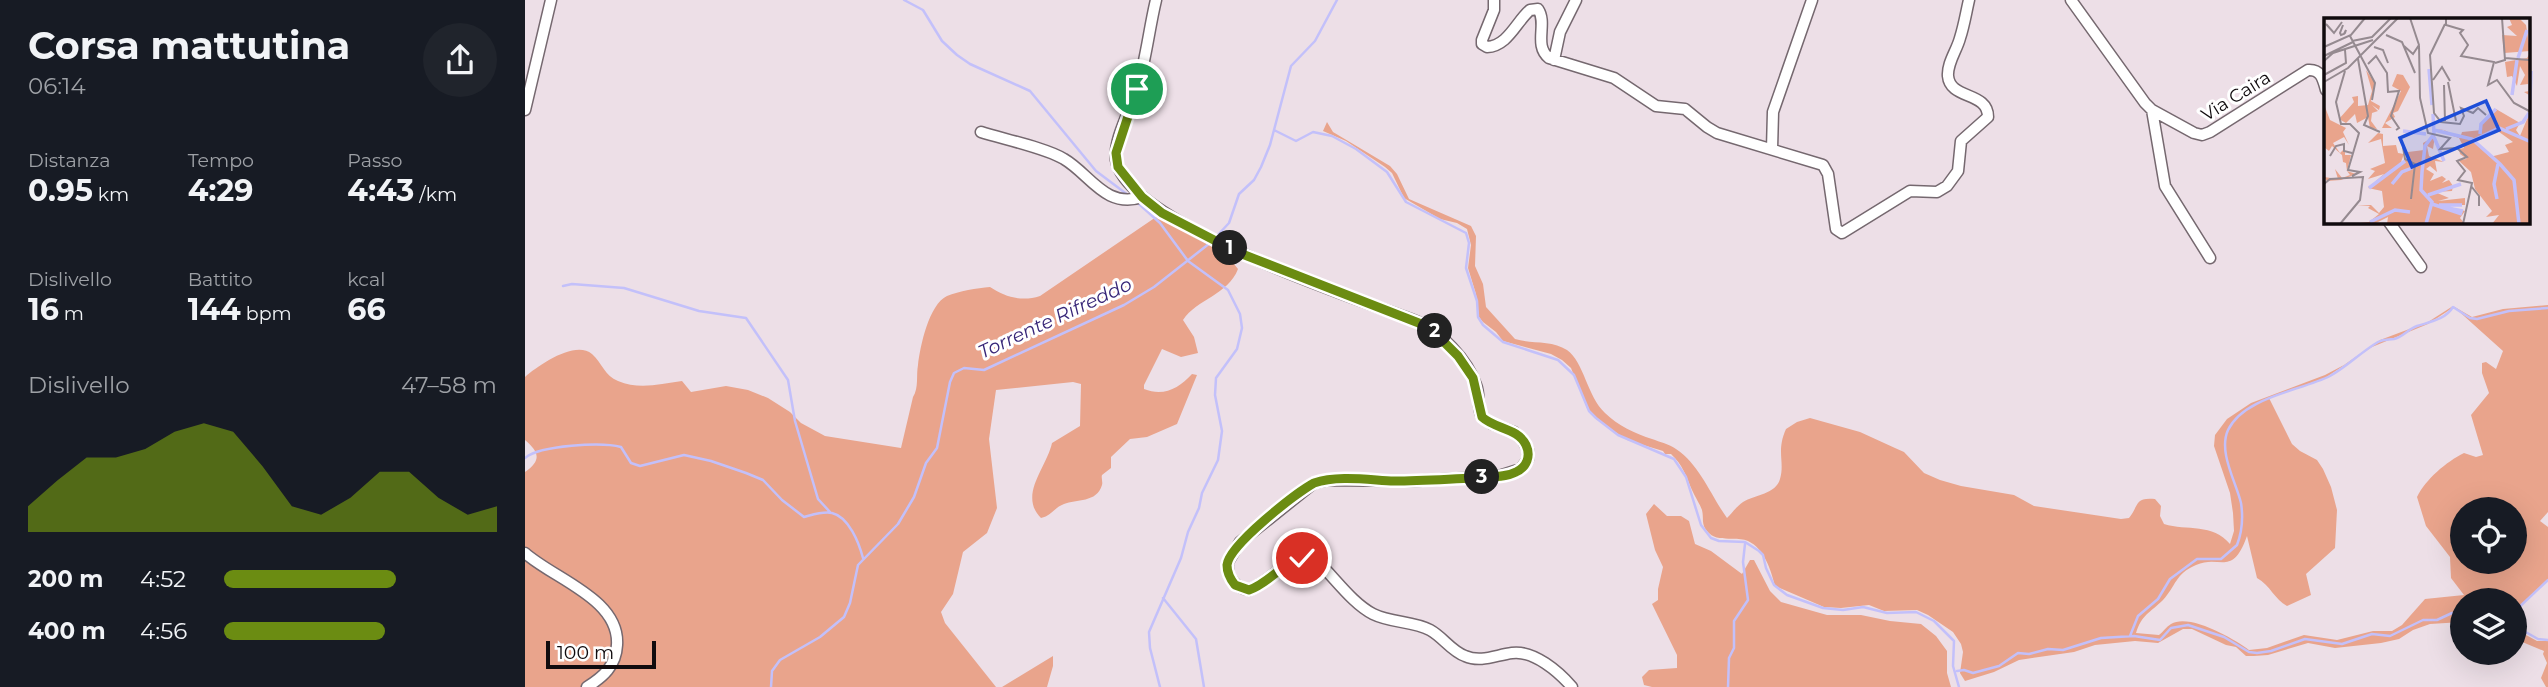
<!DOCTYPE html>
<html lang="it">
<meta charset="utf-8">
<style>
:root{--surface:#171b24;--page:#20242c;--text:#f1f3f6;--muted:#9ea1a6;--accent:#6b8c12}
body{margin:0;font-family:Montserrat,sans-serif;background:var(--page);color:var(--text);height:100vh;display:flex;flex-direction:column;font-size:26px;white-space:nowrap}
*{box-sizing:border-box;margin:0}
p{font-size:23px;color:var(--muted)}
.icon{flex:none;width:38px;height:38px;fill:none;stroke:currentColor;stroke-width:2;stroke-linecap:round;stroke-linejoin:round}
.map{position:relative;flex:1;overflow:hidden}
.sheet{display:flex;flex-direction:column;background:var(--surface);width:525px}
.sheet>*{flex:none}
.fabs{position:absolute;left:1925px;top:497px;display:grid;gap:14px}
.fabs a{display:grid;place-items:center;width:77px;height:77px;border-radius:50%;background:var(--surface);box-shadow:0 7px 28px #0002;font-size:35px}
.scale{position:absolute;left:21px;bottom:18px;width:110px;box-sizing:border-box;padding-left:7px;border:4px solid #100b0e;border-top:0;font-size:19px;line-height:24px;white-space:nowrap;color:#100b0e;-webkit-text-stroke:5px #fff;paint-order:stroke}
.pin{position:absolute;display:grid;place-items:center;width:60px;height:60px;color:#fff;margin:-30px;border:4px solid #fff;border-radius:50%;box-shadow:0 2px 7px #0007}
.km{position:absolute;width:35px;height:35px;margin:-18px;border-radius:50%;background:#222;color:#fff;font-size:19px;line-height:35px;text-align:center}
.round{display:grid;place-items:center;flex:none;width:74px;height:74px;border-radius:37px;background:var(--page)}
.head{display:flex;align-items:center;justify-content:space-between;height:119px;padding:0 28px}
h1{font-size:38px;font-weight:700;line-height:52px}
.figures{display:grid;grid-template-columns:repeat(3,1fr);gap:10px;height:119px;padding:7px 28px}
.figures div{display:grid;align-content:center}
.figures b{font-size:30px;font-weight:700}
.figures small{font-size:19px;font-weight:400}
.figures p{font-size:19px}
.chart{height:196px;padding:14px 28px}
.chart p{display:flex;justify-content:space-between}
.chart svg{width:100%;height:126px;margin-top:7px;fill:var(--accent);opacity:.7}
ul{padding:0 28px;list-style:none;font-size:23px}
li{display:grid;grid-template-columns:112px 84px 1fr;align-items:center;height:52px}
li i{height:18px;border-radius:9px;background:var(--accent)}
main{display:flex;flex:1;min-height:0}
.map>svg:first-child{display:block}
.green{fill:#e9a48c;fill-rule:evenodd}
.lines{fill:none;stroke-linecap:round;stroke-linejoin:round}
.stream{stroke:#c3c0fa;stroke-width:2.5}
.minor-casing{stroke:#75686f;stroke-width:13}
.minor{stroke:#fff;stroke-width:10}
.route-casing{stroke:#fff;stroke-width:14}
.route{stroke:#6b8c12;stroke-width:9}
.labels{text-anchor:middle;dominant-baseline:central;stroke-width:6;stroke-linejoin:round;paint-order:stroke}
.street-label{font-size:18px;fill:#100b0e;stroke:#fff}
.water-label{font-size:19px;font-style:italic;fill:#372577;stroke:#fff}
.inset-river{fill:none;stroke:#c3c0fa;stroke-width:3.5}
.inset-road{fill:none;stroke:#958a90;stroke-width:2}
.view{fill:#1d4ed8;fill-opacity:0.15;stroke:#1d4ed8;stroke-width:3.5}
.inset-edge{fill:none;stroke:#100b0e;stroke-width:3.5}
</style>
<main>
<section class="sheet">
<div class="head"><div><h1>Corsa mattutina</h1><p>06:14</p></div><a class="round"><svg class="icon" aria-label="share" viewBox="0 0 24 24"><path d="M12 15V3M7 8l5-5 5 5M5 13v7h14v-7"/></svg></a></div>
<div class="figures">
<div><p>Distanza</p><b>0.95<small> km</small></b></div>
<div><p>Tempo</p><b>4:29</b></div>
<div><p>Passo</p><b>4:43<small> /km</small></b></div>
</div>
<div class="figures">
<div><p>Dislivello</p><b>16<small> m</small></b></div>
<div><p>Battito</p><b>144<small> bpm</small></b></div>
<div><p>kcal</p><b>66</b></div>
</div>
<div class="chart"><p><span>Dislivello</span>47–58 m</p>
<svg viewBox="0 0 160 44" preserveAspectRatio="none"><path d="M0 44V35L10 26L20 18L30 18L40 15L50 9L60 6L70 9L80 21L90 35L100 38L110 32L120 23L130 23L140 32L150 38L160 35V44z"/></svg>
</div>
<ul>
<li><b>200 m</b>4:52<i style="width:63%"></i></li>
<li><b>400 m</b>4:56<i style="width:59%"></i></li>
</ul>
</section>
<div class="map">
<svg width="2023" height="687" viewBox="0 0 2023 687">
<rect width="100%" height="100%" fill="#eddfe7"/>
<path class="green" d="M 802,122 L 808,132 L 865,166 L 872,174 L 884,199 L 946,226 L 951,236 L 950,266 L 958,284 L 961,307 L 990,339 C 1006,344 1027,340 1042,350 C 1059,362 1062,396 1080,413 C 1092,425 1111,434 1127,439 C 1135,442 1144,444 1151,449 C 1175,465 1186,496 1202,518 C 1207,513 1212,506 1218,502 C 1230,495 1251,494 1255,479 C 1260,462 1251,451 1261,429 L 1272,422 L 1285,418 L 1335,432 L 1370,448 L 1379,452 L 1399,473 L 1415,480 L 1436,486 L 1489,495 L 1509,506 L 1596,519 L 1604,518 C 1614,506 1609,497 1630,499 L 1636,506 L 1635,516 L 1639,524 C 1662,531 1688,523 1705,544 L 1709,531 L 1708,513 L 1705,493 L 1689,446 L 1690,435 L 1702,419 L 1726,403 L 1800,375 L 1819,365 L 1855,340 L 1903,322 L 1928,306 L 1947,317 L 1978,309 L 2023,305 L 2023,512 L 2015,521 L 2023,527 L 2023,580 L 1990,611 L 1990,600 L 1937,600 L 1937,622 L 1905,624 L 1888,630 L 1874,639 L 1856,643 L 1810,648 L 1783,643 L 1743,655 L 1729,656 L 1721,656 L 1711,647 L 1701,645 L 1667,629 L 1658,629 L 1633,643 L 1610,641 L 1570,645 L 1549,652 L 1494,660 L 1469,672 L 1440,681 L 1435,673 L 1438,652 L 1436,644 L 1428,632 L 1403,615 L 1392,610 L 1359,611 L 1344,605 L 1316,608 L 1299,607 L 1250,586 C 1246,571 1240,549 1223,541 C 1210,535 1192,544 1182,531 C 1176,524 1179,518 1177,510 C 1175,504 1170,497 1167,490 C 1161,476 1158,465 1146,454 L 1140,454 L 1138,451 L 1102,440 L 1071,419 L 1062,408 L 1046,368 L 1037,360 L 1026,354 L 978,341 L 971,332 L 958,322 L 954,317 L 951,294 L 943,268 L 946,245 L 942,229 L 932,223 L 915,219 L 879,198 L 867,173 L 860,167 L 821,141 L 798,131 ZM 1929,307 L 1978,351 L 1971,369 L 1961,362 L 1957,363 L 1957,373 L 1964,393 L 1946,415 L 1958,455 L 1951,457 L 1939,453 C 1921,462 1901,479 1892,497 L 1901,526 L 1925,557 L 1926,578 L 1939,595 L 1900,599 L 1877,625 L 1867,631 L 1848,631 L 1812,640 L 1779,635 L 1742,648 L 1724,650 C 1709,639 1665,613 1646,624 C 1641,627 1638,632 1634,635 L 1611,633 C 1617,614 1625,613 1638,600 C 1651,586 1650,574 1671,565 C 1695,554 1707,578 1722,536 L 1732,578 C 1745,585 1750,600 1762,606 L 1786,595 L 1781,574 L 1810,548 L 1812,510 L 1806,487 L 1798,469 L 1792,460 L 1775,451 L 1767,444 L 1744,398 L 1800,378 L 1847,347 L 1903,324 ZM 1937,509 L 1990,509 L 1990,562 L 1937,562 Z
M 634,215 L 709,254 L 709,264 L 713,269 C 703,295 672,299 658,320 L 669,337 L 673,353 L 656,357 L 637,349 L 619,385 L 619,389 C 639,397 654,388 667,374 L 672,375 L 652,424 L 622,437 L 605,439 L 586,457 L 586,468 L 577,475 C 576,478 578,482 577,485 C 572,503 551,499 539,504 C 530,507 526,516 516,518 C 493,495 522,467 527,443 L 555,426 L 556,384 L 548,382 L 471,390 L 464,439 L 472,508 L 462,533 L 438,552 L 428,594 L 416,612 L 420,623 L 471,687 L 0,687 L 0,472 C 17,460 14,452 0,440 L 0,377 C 14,365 50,340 67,354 C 77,363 80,376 93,381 C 114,390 135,384 157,381 L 166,392 L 201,386 L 223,390 L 243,398 L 265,412 L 276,423 L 300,436 L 376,448 L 388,397 C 394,388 391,375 393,365 C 395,347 404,304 422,296 C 434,291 452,288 465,287 C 480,297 497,302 515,296 Z
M 1129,504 L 1142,516 L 1156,516 L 1164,521 L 1170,544 L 1186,551 L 1217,574 L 1225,560 L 1229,560 L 1245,591 L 1256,602 L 1302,615 L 1336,615 L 1365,621 L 1396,624 L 1411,636 L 1422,651 L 1422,673 L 1426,687 L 1127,687 L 1119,685 L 1117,677 L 1124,670 L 1152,668 L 1152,655 L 1127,604 L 1133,600 L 1133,589 L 1138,567 L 1130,550 L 1121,514 Z
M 1990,629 L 2012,641 L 2023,641 L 2023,687 L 2021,687 L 2016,678 L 2022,663 L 2018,654 L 2019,651 L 1990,639 Z
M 528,656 L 528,666 L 522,687 L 477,687 Z"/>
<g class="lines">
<path class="stream" d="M 379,0 L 398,10 L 417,41 L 432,55 L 445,64 L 505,91 L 571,171 L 603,195
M 749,130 L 771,141 L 788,132 L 807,136 L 831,149 L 862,172 L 881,202 L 941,233 L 944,243 L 941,268 L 952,301 L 953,317 L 958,325 L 978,342 L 1033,360 L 1049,375 L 1064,411 L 1071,418 L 1093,435 L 1149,459 L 1161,477 L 1176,525 L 1186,538 L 1194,541 L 1220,542 L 1234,551 L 1238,555 L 1241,568 L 1249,585 L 1262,595 L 1298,608 L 1318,610 L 1338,607 L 1362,613 L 1391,612 L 1409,621 L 1429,641 L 1428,666 L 1434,687
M 614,204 L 635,223 L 663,261 L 703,290 L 715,314 L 717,328 L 712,349 L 691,378 L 690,395 L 697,431 L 693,460 L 677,493 L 674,508 L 663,532 L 656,558 L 624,632 L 625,648 L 635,687
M 690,238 L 704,223 L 714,194 L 729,180 L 736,167 L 745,145 L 766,66 L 790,41 L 812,0
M 38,286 L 47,284 L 99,288 L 174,311 L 221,318 L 263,380 L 270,421 L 293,499 L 305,512
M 0,458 C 15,445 77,442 96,447 L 106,463 L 115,466 L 159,455 L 186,461 L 221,473 L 238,480 L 257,500 L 279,517 C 287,515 298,511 307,513 C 324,517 334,543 338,558
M 638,598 L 671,639 L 679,687
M 1990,611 L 2023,580
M 1990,626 L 2013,639 L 2023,640
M 1605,636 L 1613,616 L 1633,599 L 1645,579 L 1672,559 L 1696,559 L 1712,545 C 1717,532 1718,516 1716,503 C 1711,482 1693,452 1703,430 C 1719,397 1775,391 1805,376 C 1823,366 1836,352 1853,342 C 1859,339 1863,340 1869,339 C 1878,337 1883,329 1892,326 C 1904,322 1920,320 1928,307 L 1945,318 L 1952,319 L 1984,311 L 2023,308
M 1432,671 L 1439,670 L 1448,673 L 1474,666 L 1493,653 L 1504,654 L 1523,649 L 1538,650 L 1576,638 L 1609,636 L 1635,640 L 1646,628 L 1663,625 L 1699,637 L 1724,652 L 1732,653 L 1746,651 L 1780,639 L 1817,644 L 1847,634 L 1865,636 L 1898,620 L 1912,620 L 1927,613 L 1937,616
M 246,687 L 247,671 L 255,660 L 295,637 L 319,617 L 325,603 L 333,565 L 373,524 L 389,497 L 401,463 L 412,448 L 425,382 L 429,373 L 439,368 L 459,370 L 599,305 L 629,287 L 685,243
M 1203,687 L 1204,658 L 1209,648 L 1209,621 L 1223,600 L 1218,562 L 1220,544"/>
<g class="minor-casing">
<path id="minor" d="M 631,0 C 624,29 621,60 612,89 C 606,109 588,140 591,160 C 602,224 833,299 891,321 C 916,332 942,359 951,385 C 955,395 952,407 957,417 L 967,424 L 989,432 L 998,440 L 1003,450 L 1003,459 L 996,469 L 974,476 L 889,481 L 804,480 L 789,483 L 715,542 L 703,562 C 701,577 709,587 724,590 C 748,582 765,548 793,562 C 810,578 827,603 848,614 C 866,623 888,621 905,630 C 918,637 926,651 940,656 C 956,663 971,655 987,653 C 1009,650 1034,672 1047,687
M 969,0 L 969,10 L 957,40 L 957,44 L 962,47 C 983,46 991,22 1005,10 L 1013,9 C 1023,24 1008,45 1024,58 L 1089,78 L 1131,106 L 1160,109 L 1182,127 L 1192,133 L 1298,165 L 1303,174 L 1311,229 L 1317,233 L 1385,191 L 1412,192 L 1422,186 L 1433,171 L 1436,141 L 1463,117 C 1463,91 1425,100 1423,76 C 1422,63 1432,50 1435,38 C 1439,26 1441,13 1444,0
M 1546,0 L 1620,103 L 1627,110 L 1669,133 L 1677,135 L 1685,132 L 1783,70 C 1796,69 1798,79 1801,90
M 1029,60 L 1035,32 L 1051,0
M 0,110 L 26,0
M 1627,110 L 1640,186 L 1685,258
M 456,132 C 478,139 521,148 539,159 C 565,174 580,209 617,197
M 1247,149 L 1248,112 L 1287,0
M 1864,222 L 1896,267
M 0,553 C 29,579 95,599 92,645 C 91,666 78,677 62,687"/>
</g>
<use href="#minor" class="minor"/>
</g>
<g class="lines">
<g class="route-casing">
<path id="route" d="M 612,89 L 591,153 L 593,167 L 617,197 L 637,213 L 712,252 L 904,327 L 933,356 L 948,378 L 957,417 C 970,429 993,428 1001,445 C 1006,456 1002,467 991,472 C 979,478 963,477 949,478 C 923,479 896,481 869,481 C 844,480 813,475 789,483 C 771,493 704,545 702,565 C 702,573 706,580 710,585 L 724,590 C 744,583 756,564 777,558"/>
</g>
<use href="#route" class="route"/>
</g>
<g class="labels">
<g class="street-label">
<text transform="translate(1711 96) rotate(-32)">Via Caira</text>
</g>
<g class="water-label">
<text transform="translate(530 318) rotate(-25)">Torrente Rifreddo</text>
</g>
</g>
<g transform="translate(1799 18)">
<rect width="206" height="206" fill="#eddfe7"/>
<path d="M 185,0 L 195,0 L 202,7 L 206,33 L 180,35 L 178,17 L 193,18 L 183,9 L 188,7 ZM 206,35 L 204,65 L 205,77 L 200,74 L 205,73 L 204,66 L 196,67 L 201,57 L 196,48 L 193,68 L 188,58 L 183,59 L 181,44 L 203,40 ZM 42,52 L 51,65 L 47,83 L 56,88 L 55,92 L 48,87 L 54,93 L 48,95 L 47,103 L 53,111 L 46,110 L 44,99 L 33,105 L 31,96 L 22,105 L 15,101 L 30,84 L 28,79 L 27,73 L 28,79 L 34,78 L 34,88 L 44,87 L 48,73 ZM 73,56 L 79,57 L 86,69 L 74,93 L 69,95 L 71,99 L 61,105 L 68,110 L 58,110 L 77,73 L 68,68 ZM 1,89 L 6,102 L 22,110 L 19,114 L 25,127 L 20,119 L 9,125 L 16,135 L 21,130 L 21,137 L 27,137 L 23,153 L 32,156 L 17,162 L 3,163 L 0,159 L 14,161 L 11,151 L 18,160 L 26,157 L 23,153 L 22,145 L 19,144 L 18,137 L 8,128 L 5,133 L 0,129 ZM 172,91 L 196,105 L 192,112 L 196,118 L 206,94 L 206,206 L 168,206 L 175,197 L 162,199 L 168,193 L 151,171 L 147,154 L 134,142 L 143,141 L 136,136 L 135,131 L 140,130 L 135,120 L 123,116 L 120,112 L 117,112 L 112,111 L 120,112 L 136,120 L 138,114 L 158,112 L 156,106 ZM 171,111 L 189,124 L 181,127 L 185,134 L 166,139 L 149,123 ZM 54,115 L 59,116 L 59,128 L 72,127 L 74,135 L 80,136 L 77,144 L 83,141 L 84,134 L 100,132 L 99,125 L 111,118 L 109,131 L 103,128 L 105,138 L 120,144 L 111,143 L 113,154 L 106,148 L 102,151 L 110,156 L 106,163 L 118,158 L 122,161 L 118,165 L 125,162 L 129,168 L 128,173 L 111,174 L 125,180 L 114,183 L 141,180 L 141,187 L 118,187 L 141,193 L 136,200 L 141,206 L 63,206 L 64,199 L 50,206 L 26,206 L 45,204 L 55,196 L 44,190 L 46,188 L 33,187 L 47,187 L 55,195 L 60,189 L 58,173 L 44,170 L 60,156 L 44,161 L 51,153 L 46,151 L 61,145 L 57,121 L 44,125 Z" fill="#e9a48c" fill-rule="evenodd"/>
<path class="inset-river" d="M 194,40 L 203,12M 105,51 L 108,87M 188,77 L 193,42M 206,82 L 207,53M 182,111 L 199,104 L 205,95M 110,112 L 148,121 L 176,146 L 190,162 L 195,206M 79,113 L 102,116M 156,116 L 157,106 L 172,91M 110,119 L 120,143M 150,122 L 175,110 L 207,124M 68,166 L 78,154 L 88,150M 45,170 L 81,143M 104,177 L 137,166M 173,181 L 170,166 L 174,146M 108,186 L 138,196M 115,187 L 138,187M 118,189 L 139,193M 46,204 L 71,192 L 86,194M 102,206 L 108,184 L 97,172 L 98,154 L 101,128 L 110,116 L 109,96"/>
<path class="inset-road" d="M 122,1 L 122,7 L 139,12 L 136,15 L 144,27 L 137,38 L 170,44 L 164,67 L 173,62 L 190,85 L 207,94M 2,6 L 10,15 L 18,4M 121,6 L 106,37 L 110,95 L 117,104 L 136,106 L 140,98 L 137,90 L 149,95 L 154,90 L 162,97M 19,7 L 16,15 L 17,17 L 20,16 L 21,15 L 22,12 L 20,16M 62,17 L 78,24 L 91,55M 26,18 L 51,65 L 48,82M 28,23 L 48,19 L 67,0M 80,28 L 89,36 L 95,27 L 86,0M 95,28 L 96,80 L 104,115 L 126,120 L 116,131 L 133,130 L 143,139 L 133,143 L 141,153 L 134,162 L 148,165 L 139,206M 0,29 L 27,17 L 41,0M 50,29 L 59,32 L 64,45M 0,38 L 29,24M 181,40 L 205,42M 34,41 L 44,98 L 40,107 L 56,114M 0,43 L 9,35 L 49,22M 171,45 L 181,42 L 178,0M 44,46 L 52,38 L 63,55 L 64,74 L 75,73 L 67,98 L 75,110 L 72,112M 21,53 L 12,84 L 17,106 L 26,106 L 35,115 L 24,152 L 36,154 L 28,158M 0,57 L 22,45 L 21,32M 109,62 L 118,49 L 126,63M 0,64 L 24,50 L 74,0M 124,64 L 132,103M 120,67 L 121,103M 79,129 L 81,141 L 91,146 L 87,181M 6,138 L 12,128 L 20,126 L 20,133 L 28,135M 0,166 L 6,161 L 39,159 L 36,182 L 16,206M 147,168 L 155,178 L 155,188"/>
<path class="view" d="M 162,83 L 175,112 L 88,149 L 76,120 Z"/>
<rect width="206" height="206" class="inset-edge"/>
</g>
</svg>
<div class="fabs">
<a><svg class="icon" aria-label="locate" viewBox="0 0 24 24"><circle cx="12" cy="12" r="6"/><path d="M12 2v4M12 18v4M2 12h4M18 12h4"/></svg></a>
<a><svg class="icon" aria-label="layers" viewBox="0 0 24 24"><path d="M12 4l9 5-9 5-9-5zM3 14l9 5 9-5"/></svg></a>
</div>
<div class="scale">100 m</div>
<div class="pin" style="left:612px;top:89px;background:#1e9e55"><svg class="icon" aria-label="arrive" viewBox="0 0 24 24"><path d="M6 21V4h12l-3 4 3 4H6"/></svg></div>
<div class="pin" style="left:777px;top:558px;background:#d93025"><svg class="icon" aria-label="check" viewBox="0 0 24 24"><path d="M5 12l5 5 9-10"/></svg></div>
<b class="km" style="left:705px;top:248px">1</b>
<b class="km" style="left:910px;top:331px">2</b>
<b class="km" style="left:957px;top:477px">3</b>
</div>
</main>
